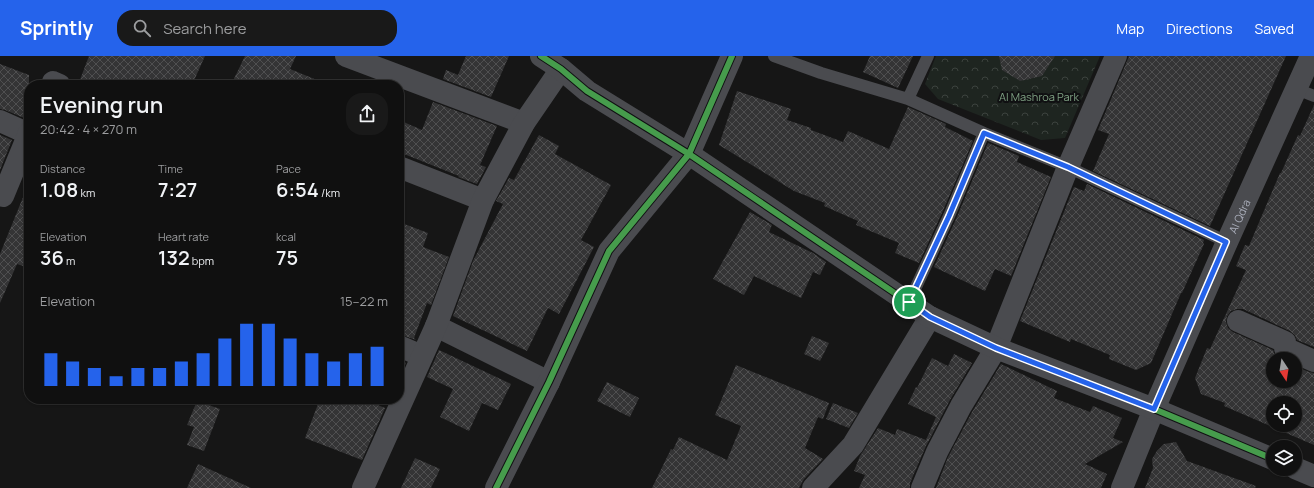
<!DOCTYPE html>
<meta charset="utf-8">
<style>
:root{--surface:#101010;--page:#191919;--text:#f1f3f6;--muted:#9c9d9f;--line:#303030;--accent:#2563eb}
body{margin:0;font-family:Manrope,sans-serif;background:var(--page);color:var(--text);height:100vh;display:flex;flex-direction:column;font-size:15px;white-space:nowrap}
*{box-sizing:border-box;margin:0}
p{font-size:13px;color:var(--muted)}
.icon{flex:none;width:22px;height:22px;fill:none;stroke:currentColor;stroke-width:2;stroke-linecap:round;stroke-linejoin:round}
.map{position:relative;flex:1;overflow:hidden}
.details{position:absolute;left:24px;top:24px;width:380px;height:324px;display:flex;flex-direction:column;background:var(--surface);border-radius:16px;box-shadow:0 1px 3px #0004,0 0 0 1px var(--line)}
.details>*{flex:none}
.needle{width:26px;rotate:168deg}
.controls{position:absolute;left:1266px;top:296px;display:grid;gap:8px}
.controls a{display:grid;place-items:center;width:36px;height:36px;border-radius:50%;background:var(--surface);box-shadow:0 1px 3px #0004,0 0 0 1px var(--line);font-size:20px}
.pin{position:absolute;display:grid;place-items:center;width:34px;height:34px;color:#fff;margin:-17px;border:2px solid #fff;border-radius:50%;box-shadow:0 1px 4px #0007}
.round{display:grid;place-items:center;flex:none;width:42px;height:42px;border-radius:16px;background:var(--page)}
.summary{display:flex;align-items:center;justify-content:space-between;height:68px;padding:0 16px}
h1{font-size:22px;font-weight:600;line-height:30px}
.figures{display:grid;grid-template-columns:repeat(3,1fr);gap:6px;height:68px;padding:4px 16px}
.figures div{display:grid;align-content:center}
.figures b{font-size:20px;font-weight:600}
.figures small{font-size:11px;font-weight:400}
.figures p{font-size:11px}
.chart{height:112px;padding:8px 16px}
.chart p{display:flex;justify-content:space-between}
.chart svg{width:100%;height:72px;margin-top:4px;stroke:var(--accent);stroke-width:6}
header{display:flex;align-items:center;gap:24px;box-sizing:border-box;height:56px;padding:0 20px;background:var(--accent);color:#fff}
header strong{font-size:19px}
nav{display:flex;gap:22px;margin-inline-start:auto;font-size:14px}
.search{width:280px;height:36px;background:var(--page);display:flex;align-items:center;gap:10px;box-sizing:border-box;padding:0 14px;border-radius:16px;color:var(--muted);font-size:15px}
.map>svg:first-child{display:block}
.park{fill:url(#park-crowns)}
.building{fill:url(#building-cross-hatch);fill-rule:evenodd}
.lines{fill:none;stroke-linecap:round;stroke-linejoin:round}
.service{stroke:#4a4b4f;stroke-width:12}
.minor{stroke:#4a4b4f;stroke-width:22}
.tertiary{stroke:#4a4b4f;stroke-width:22}
.cycleway-casing{stroke:#101012;stroke-width:8}
.cycleway{stroke:#469c4c;stroke-width:6}
.route-casing{stroke:#fff;stroke-width:8}
.route{stroke:#2563eb;stroke-width:5}
.labels{text-anchor:middle;dominant-baseline:central;stroke-width:4;stroke-linejoin:round;paint-order:stroke}
.park-label{font-size:11px;fill:#7fa183;stroke:#101012}
.street-label{font-size:11px;fill:#a7abb7;stroke:#101012}
</style>
<header>
<strong>Sprintly</strong>
<div class="search"><svg class="icon" aria-label="search" viewBox="0 0 24 24"><circle cx="10" cy="10" r="6"/><path d="M15 15l6 6"/></svg>Search here</div>
<nav><a>Map</a><a>Directions</a><a>Saved</a></nav>
</header>
<div class="map">
<svg width="1314" height="432" viewBox="0 0 1314 432">
<defs>
<pattern id="park-crowns" width="20" height="18" patternUnits="userSpaceOnUse"><rect width="20" height="18" fill="#1e2520"/><path d="M2 6a3 3 0 1 1 6 0M12 15a3 3 0 1 1 6 0" fill="none" stroke="#3c423e"/></pattern>
<pattern id="building-cross-hatch" width="8" height="8" patternUnits="userSpaceOnUse"><rect width="8" height="8" fill="#343435"/><path d="M0 0l8 8M0 8l8-8" fill="none" stroke="#4f4f50"/></pattern>
</defs>
<rect width="100%" height="100%" fill="#161616"/>
<path class="park" d="M 936,0 L 1100,0 L 1065,82 L 1041,84 L 938,43 L 925,28 Z"/>
<path class="building" d="M 89,0 L 205,0 L 192,29 L 78,29 Z
M 245,0 L 296,0 L 290,13 L 329,29 L 231,29 Z
M 466,0 L 509,0 L 491,41 L 443,23 L 446,14 L 458,19 Z
M 870,0 L 913,0 L 898,32 L 863,16 Z
M 999,0 L 1055,0 L 1042,20 L 1020,25 L 1002,14 Z
M 1129,0 L 1286,0 L 1210,170 L 1093,115 L 1109,78 L 1098,74 L 1127,5 Z
M 0,8 L 29,19 L 29,64 L 5,54 L 0,53 Z
M 737,35 L 791,53 L 787,64 L 811,72 L 811,74 L 843,86 L 848,75 L 889,93 L 908,51 L 946,68 L 945,71 L 973,85 L 942,157 L 919,207 L 895,197 L 899,187 L 856,169 L 858,165 L 824,150 L 825,147 L 794,135 L 719,89 Z
M 433,46 L 497,70 L 480,109 L 486,111 L 477,128 L 458,121 L 459,120 L 399,96 L 399,64 L 422,74 Z
M 1314,49 L 1314,291 L 1297,284 L 1295,279 L 1290,275 L 1243,253 L 1237,253 L 1231,255 L 1227,260 L 1226,266 L 1228,272 L 1233,276 L 1273,294 L 1275,299 L 1279,303 L 1273,303 L 1273,325 L 1295,325 L 1295,310 L 1309,316 L 1314,317 L 1314,389 L 1224,350 L 1225,347 L 1201,338 L 1195,322 L 1207,292 L 1210,293 L 1246,214 L 1236,210 L 1245,189 L 1249,190 L 1280,117 L 1281,117 L 1298,79 L 1300,80 ZM 1273,347 L 1295,347 L 1295,369 L 1273,369 Z
M 0,79 L 12,84 L 0,114 Z
M 539,79 L 559,90 L 555,98 L 611,129 L 581,184 L 594,191 L 559,258 L 548,252 L 527,295 L 453,260 L 473,205 L 503,148 L 496,145 L 509,122 L 514,124 Z
M 988,87 L 1019,100 L 1017,106 L 1051,121 L 1011,220 L 995,213 L 985,235 L 934,211 L 956,163 Z
M 1087,128 L 1204,184 L 1203,187 L 1204,188 L 1182,237 L 1181,237 L 1151,307 L 1136,314 L 1109,303 L 1110,299 L 1071,283 L 1070,286 L 1020,265 L 1074,131 L 1084,135 Z
M 28,129 L 29,212 L 17,208 L 0,247 L 0,198 Z
M 750,156 L 772,169 L 769,176 L 813,197 L 826,206 L 820,219 L 813,216 L 801,242 L 754,220 L 744,239 L 713,223 Z
M 399,166 L 428,177 L 423,191 L 449,201 L 431,249 L 427,247 L 414,282 L 416,284 L 399,278 Z
M 812,280 L 829,287 L 820,305 L 804,298 Z
M 439,294 L 511,328 L 498,354 L 482,347 L 469,375 L 440,361 L 453,333 L 427,321 Z
M 954,298 L 972,307 L 950,344 L 926,390 L 910,427 L 910,432 L 859,432 L 865,419 L 854,415 L 860,400 L 878,372 L 895,379 L 897,373 L 926,384 L 936,361 L 908,348 L 916,331 L 917,332 L 932,302 L 948,310 Z
M 399,304 L 406,307 L 401,318 L 399,317 Z
M 1001,308 L 1057,335 L 1054,342 L 1090,356 L 1093,350 L 1122,362 L 1113,382 L 1123,386 L 1085,408 L 1107,418 L 1101,432 L 936,432 L 948,401 L 972,356 Z
M 736,309 L 829,347 L 823,363 L 818,361 L 805,392 L 823,403 L 804,423 L 799,432 L 652,432 L 671,393 L 673,394 L 679,381 L 727,404 L 741,370 L 715,359 Z
M 607,326 L 639,342 L 630,361 L 597,345 Z
M 320,343 L 363,343 L 385,352 L 362,404 L 305,382 Z
M 197,345 L 220,353 L 204,395 L 187,389 L 194,371 L 187,369 Z
M 833,347 L 858,357 L 849,372 L 826,363 Z
M 1176,386 L 1187,405 L 1256,430 L 1255,432 L 1145,432 L 1153,412 L 1152,403 L 1157,395 L 1164,388 Z
M 415,402 L 440,413 L 431,432 L 401,432 Z
M 198,408 L 251,432 L 187,432 Z"/>
<g class="lines">
<path class="service" d="M 774,0 L 821,17 L 908,43 L 984,77 L 1068,111 L 1227,186
M 1296,33 L 1314,40
M 908,43 L 928,0
M 909,246 L 949,160 L 984,77"/>
<g class="minor">
<path d="M 346,0 L 524,67"/>
<path d="M 52,29 L 53,26 L 60,29"/>
<path d="M 0,65 L 29,78"/>
<path d="M 399,111 L 483,144"/>
<path d="M 3,140 L 29,77"/>
<path d="M 1238,265 L 1285,286 L 1285,292 L 1314,305"/>
<path d="M 436,270 L 549,326"/>
<path d="M 399,290 L 422,300"/>
<path d="M 363,432 L 436,270 L 483,144 L 524,67 L 561,13"/>
<path d="M 496,432 L 549,326 L 609,195 L 689,98 L 732,0"/>
<path d="M 813,432 L 853,389 L 930,261"/>
<path d="M 922,432 L 937,396 L 961,350 L 996,292 L 1068,111 L 1116,0"/>
<path id="s1" d="M 1122,432 L 1154,353 L 1227,186 L 1311,0"/>
</g>
<path class="tertiary" d="M 541,0 L 561,13 L 587,35 L 689,98 L 930,261 L 996,292 L 1154,353 L 1273,403
M 1295,412 L 1314,420"/>
<g class="cycleway-casing">
<path id="cycleway" d="M 541,0 L 561,13 L 587,35 L 689,98 L 930,261 L 996,292 L 1154,353 L 1273,403
M 496,432 L 549,326 L 609,195 L 689,98 L 732,0"/>
</g>
<use href="#cycleway" class="cycleway"/>
</g>
<g class="lines">
<g class="route-casing">
<path id="route" d="M 984,77 L 1068,111 L 1226,186 L 1154,353 L 996,292 L 930,261 L 909,246 L 949,160 Z"/>
</g>
<use href="#route" class="route"/>
</g>
<g class="labels">
<g class="park-label">
<text x="1039" y="40">Al Mashroa Park</text>
</g>
<g class="street-label">
<text stroke="none"><textPath href="#s1" startOffset="296">Al Qdra</textPath></text>
</g>
</g>
</svg>
<div class="controls">
<a><svg class="needle" viewBox="-14 -14 28 28"><path d="M0-13l5 13h-10z" fill="#e53935"/><path d="M0 13l5-13h-10z" fill="#9c9d9f"/></svg></a>
<a><svg class="icon" aria-label="locate" viewBox="0 0 24 24"><circle cx="12" cy="12" r="6"/><path d="M12 2v4M12 18v4M2 12h4M18 12h4"/></svg></a>
<a><svg class="icon" aria-label="layers" viewBox="0 0 24 24"><path d="M12 4l9 5-9 5-9-5zM3 14l9 5 9-5"/></svg></a>
</div>
<div class="pin" style="left:909px;top:246px;background:#1e9e55"><svg class="icon" aria-label="arrive" viewBox="0 0 24 24"><path d="M6 21V4h12l-3 4 3 4H6"/></svg></div>
<section class="details">
<div class="summary"><div><h1>Evening run</h1><p>20:42 · 4 × 270 m</p></div><a class="round"><svg class="icon" aria-label="share" viewBox="0 0 24 24"><path d="M12 15V3M7 8l5-5 5 5M5 13v7h14v-7"/></svg></a></div>
<div class="figures">
<div><p>Distance</p><b>1.08<small> km</small></b></div>
<div><p>Time</p><b>7:27</b></div>
<div><p>Pace</p><b>6:54<small> /km</small></b></div>
</div>
<div class="figures">
<div><p>Elevation</p><b>36<small> m</small></b></div>
<div><p>Heart rate</p><b>132<small> bpm</small></b></div>
<div><p>kcal</p><b>75</b></div>
</div>
<div class="chart"><p><span>Elevation</span>15–22 m</p>
<svg viewBox="0 0 160 44" preserveAspectRatio="none"><path d="M5 44V24M15 44V29M25 44V33M35 44V38M45 44V33M55 44V33M65 44V29M75 44V24M85 44V15M95 44V6M105 44V6M115 44V15M125 44V24M135 44V29M145 44V24M155 44V20"/></svg>
</div>
</section>
</div>
